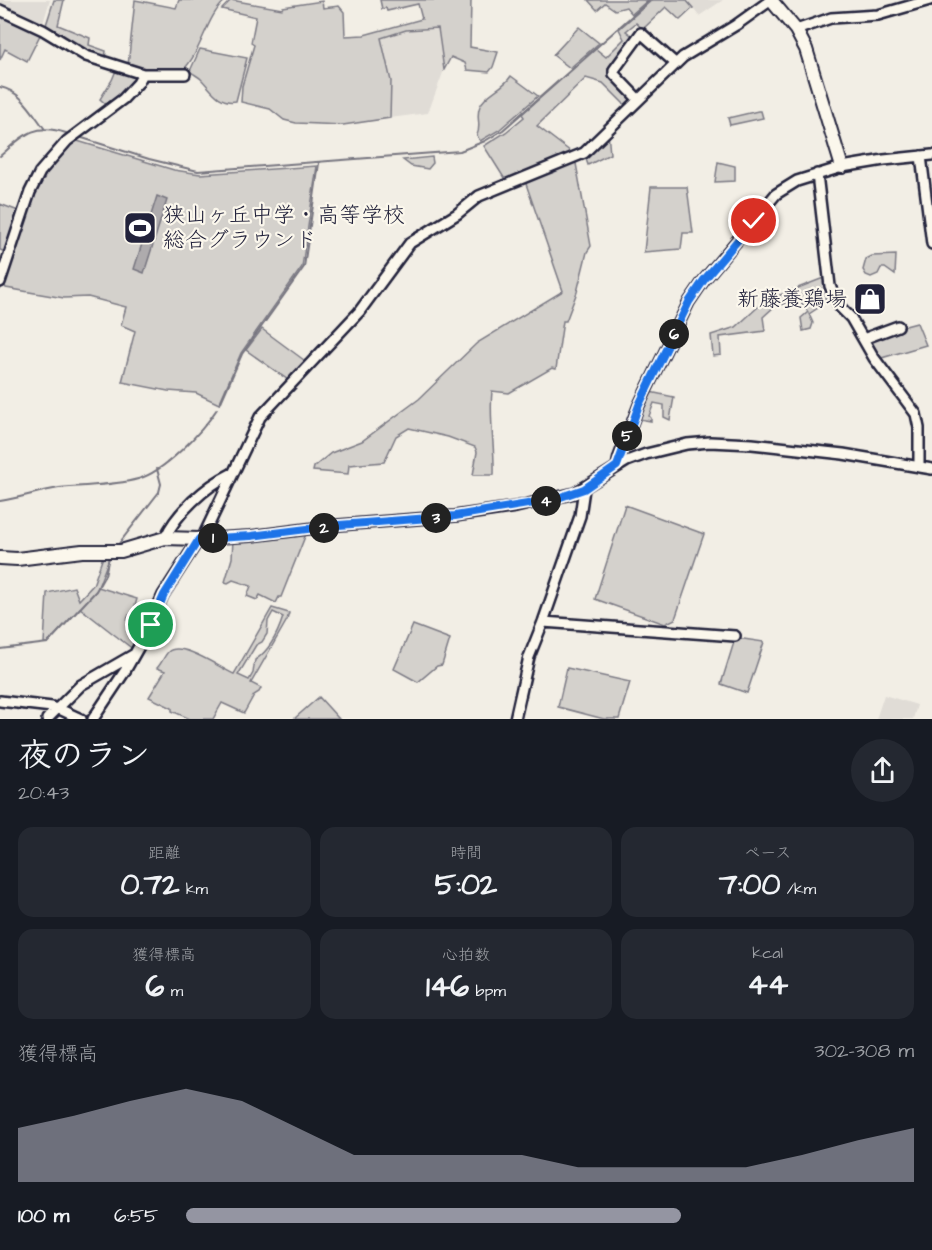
<!DOCTYPE html>
<html lang="ja">
<meta charset="utf-8">
<style>
:root{--surface:#171b24;--page:#242831;--text:#f1f3f6;--muted:#9ea1a6;--accent:#9495a2}
body{margin:0;font-family:"Architects Daughter","Klee One",sans-serif;background:var(--page);color:var(--text);height:100vh;display:flex;flex-direction:column;font-size:22px;white-space:nowrap}
*{box-sizing:border-box;margin:0}
p{font-size:20px;color:var(--muted)}
.icon{flex:none;width:33px;height:33px;fill:none;stroke:currentColor;stroke-width:2;stroke-linecap:round;stroke-linejoin:round}
.map{position:relative;height:719px;overflow:hidden}
.details{display:flex;flex-direction:column;background:var(--surface);flex:1}
.details>*{flex:none}
.pin{position:absolute;display:grid;place-items:center;width:51px;height:51px;color:#fff;margin:-26px;border:3px solid #fff;border-radius:50%;box-shadow:0 2px 6px #0007}
.km{position:absolute;width:30px;height:30px;margin:-15px;border-radius:50%;background:#222;color:#fff;font-size:16px;line-height:30px;text-align:center}
.round{display:grid;place-items:center;flex:none;width:63px;height:63px;border-radius:32px;background:var(--page)}
.head{display:flex;align-items:center;justify-content:space-between;height:102px;padding:0 18px}
h1{font-size:33px;font-weight:700;line-height:45px}
.metrics{display:grid;grid-template-columns:repeat(3,1fr);gap:9px;height:102px;padding:6px 18px}
.metrics div{display:grid;align-content:center;border-radius:15px;background:var(--page);text-align:center}
.metrics b{font-size:30px;font-weight:700}
.metrics small{font-size:16px;font-weight:400}
.metrics p{font-size:16px}
.chart{height:168px;padding:12px 18px}
.chart p{display:flex;justify-content:space-between}
.chart svg{width:100%;height:108px;margin-top:6px;fill:var(--accent);opacity:.7}
ul{padding:0 18px;list-style:none;font-size:20px}
li{display:grid;grid-template-columns:96px 72px 1fr;align-items:center;height:45px}
li i{height:15px;border-radius:8px;background:var(--accent)}
.map>svg:first-child{display:block}
.built{fill:#e0dcd6}
.green{fill:#d4d1cc;stroke:#7b7a84;stroke-width:1.5;fill-rule:evenodd}
.water{fill:#aeabad;stroke:#76747f;stroke-width:1.5}
.lines{fill:none;stroke-linecap:round;stroke-linejoin:round}
.stream{stroke:#76747f;stroke-width:2}
.street-casing{stroke:#22223b;stroke-width:14}
.secondary-casing{stroke:#22223b;stroke-width:16}
.street{stroke:#fbf7ec;stroke-width:9}
.secondary{stroke:#fbf7ec;stroke-width:12}
.route-casing{stroke:#fff;stroke-width:12}
.route{stroke:#1a73e8;stroke-width:8}
.labels{text-anchor:middle;dominant-baseline:central;stroke-width:4.5;stroke-linejoin:round;paint-order:stroke}
.poi-label{font-size:22px;fill:#22223b;stroke:#fbf7ec;text-anchor:start}
</style>
<div class="map">
<svg width="932" height="719" viewBox="0 0 932 719">
<rect width="100%" height="100%" fill="#f2eee5"/>
<filter id="ink" filterUnits="userSpaceOnUse"><feTurbulence type="fractalNoise" baseFrequency=".0167" numOctaves="2"/><feDisplacementMap in="SourceGraphic" scale="12" xChannelSelector="R" yChannelSelector="G"/><feConvolveMatrix kernelMatrix="1 2 1 2 8 2 1 2 1" color-interpolation-filters="sRGB"/></filter>
<g filter="url(#ink)">
<path class="built" d="M 0,0 L 50,0 L 43,23 L 39,25 L 0,6 Z
M 686,0 L 723,0 L 699,16 Z
M 438,28 L 444,70 L 428,113 L 390,118 L 391,81 L 380,38 L 406,30 Z
M 884,695 L 917,705 L 913,719 L 876,719 Z"/>
<path class="green" d="M 54,0 L 64,0 L 58,25 L 90,38 L 89,45 L 106,51 L 105,59 L 88,54 L 48,29 L 46,25 Z
M 135,0 L 176,8 L 179,0 L 226,0 C 206,16 202,52 183,70 L 149,72 L 128,66 Z
M 231,0 L 282,9 L 283,7 L 322,1 L 323,8 L 339,6 L 344,12 L 345,36 L 364,35 L 422,19 L 418,4 L 387,11 L 386,8 L 382,9 L 380,0 L 471,0 L 470,47 L 498,52 L 493,67 L 489,72 L 467,70 L 465,63 L 451,57 L 444,70 L 438,28 L 406,30 L 381,38 L 391,81 L 390,118 L 343,125 L 296,123 L 284,120 L 270,109 L 241,102 L 242,86 L 254,45 L 251,43 L 256,17 L 222,9 Z
M 588,0 L 648,0 L 632,14 L 626,7 L 615,10 L 605,3 L 597,10 Z
M 652,0 L 686,0 L 693,8 L 680,20 L 666,7 L 643,29 L 636,23 L 626,31 L 635,38 L 612,67 L 634,101 L 627,107 L 603,83 L 586,78 L 537,126 L 575,155 L 506,181 L 484,146 L 506,132 L 524,117 L 522,114 L 596,49 L 606,57 L 624,39 L 619,29 Z
M 2,15 L 41,33 L 27,61 L 5,49 L 0,60 L 0,17 Z
M 579,27 L 599,43 L 570,68 L 553,55 Z
M 200,49 L 247,58 L 236,101 C 219,104 212,90 201,79 C 198,76 193,74 190,71 Z
M 117,68 L 136,75 L 137,79 L 127,92 L 108,106 L 100,99 L 112,80 Z
M 511,76 L 538,96 L 499,130 L 480,141 L 477,135 C 482,125 475,116 480,106 C 487,92 503,89 511,76 Z
M 758,111 L 761,111 L 763,118 L 730,125 L 728,118 Z
M 608,132 L 610,154 L 588,165 L 584,153 Z
M 74,140 L 174,170 L 200,174 L 317,166 L 302,267 L 241,353 L 219,404 L 196,393 L 168,391 L 122,382 L 135,331 L 121,325 L 126,307 L 88,297 L 64,298 L 6,288 L 4,284 L 38,184 L 42,177 Z
M 432,157 L 433,163 L 428,169 L 411,166 L 403,160 Z
M 575,158 L 591,246 L 587,252 L 577,292 L 566,321 L 563,321 L 556,369 L 552,368 L 509,393 L 492,391 C 489,419 495,446 494,475 L 473,475 L 477,452 L 475,447 L 448,437 L 409,428 L 396,436 L 384,462 L 349,465 L 348,474 L 313,471 L 314,467 L 331,453 L 362,441 L 419,399 L 477,343 L 563,291 L 525,181 Z
M 718,162 L 735,166 L 735,181 L 715,182 Z
M 651,187 L 687,187 L 693,233 L 683,233 L 681,249 L 644,252 Z
M 0,204 L 21,212 L 6,252 L 0,250 Z
M 896,255 L 895,275 L 885,268 L 881,268 L 878,274 L 871,277 L 866,275 L 863,270 L 866,259 L 872,256 Z
M 826,277 L 830,296 L 819,301 L 821,306 L 809,314 L 813,323 L 811,329 L 803,331 L 801,318 L 808,312 L 799,299 L 774,307 L 763,317 L 765,331 L 720,337 L 721,355 L 713,356 L 711,335 L 736,327 L 759,306 L 780,295 Z
M 917,323 L 926,345 L 878,359 L 869,344 L 870,340 L 898,328 Z
M 262,329 L 308,363 L 291,382 L 246,350 Z
M 650,392 L 674,397 L 670,420 L 664,417 L 664,405 L 654,403 L 649,416 L 651,418 L 651,421 L 639,419 Z
M 625,505 L 704,534 L 675,619 L 665,624 L 595,599 Z
M 306,534 L 281,597 L 279,597 L 276,603 L 260,595 L 257,600 L 247,596 L 251,586 L 233,580 L 228,583 L 225,582 L 232,558 L 233,540 Z
M 104,554 L 110,556 L 98,587 L 137,599 L 132,616 L 129,615 L 127,620 L 146,630 L 134,650 L 80,608 L 48,643 L 44,643 L 47,593 L 74,587 L 79,600 L 93,585 Z
M 272,608 L 289,613 L 287,620 L 251,683 L 261,688 L 259,692 L 254,695 L 244,713 L 222,703 L 213,719 L 190,719 L 172,711 L 172,708 L 149,697 L 165,671 L 157,668 C 162,663 164,656 168,652 C 181,640 220,668 234,674 ZM 273,612 L 283,617 C 278,633 269,651 255,660 L 253,673 L 249,680 L 238,675 L 256,645 L 262,642 L 267,634 L 268,621 Z
M 413,625 L 450,639 L 442,665 L 437,666 L 418,682 L 394,669 Z
M 737,638 L 764,642 L 747,693 L 721,684 L 735,639 Z
M 567,668 L 630,682 L 619,719 L 604,719 L 558,707 Z
M 319,697 L 339,719 L 294,719 Z"/>
<path class="water" d="M 157,196 L 167,200 L 144,273 L 134,269 Z"/>
<g class="lines">
<path class="stream" d="M 0,87 C 21,91 32,112 44,128
M 79,137 L 149,159 L 198,171 L 460,151 L 485,141 L 503,130 L 650,0
M 0,156 C 23,136 34,122 66,133
M 220,404 L 242,354 L 304,267 L 319,163
M 0,501 C 20,498 40,491 59,488 C 85,485 113,486 138,479 C 164,472 202,432 217,409
M 117,546 L 159,492 L 161,484 L 157,469
M 0,649 L 48,643 L 96,591 L 105,575 L 109,557"/>
<g class="street-casing">
<path id="street" d="M 0,10 L 43,30 L 86,56 L 143,74 L 185,74
M 796,30 L 831,18 L 878,15 L 930,0
M 638,99 L 614,74 L 614,70 L 641,33 L 675,63
M 921,156 L 932,244
M 817,174 L 830,286 L 839,306 L 851,318 L 874,358 L 916,414 L 919,428 L 919,466
M 0,282 L 30,192 L 40,172 L 67,141 L 123,99 L 138,83 L 143,74
M 863,339 L 898,326
M 617,466 L 619,457 L 639,405 L 689,302 L 704,280 L 776,194 L 797,181 L 842,167 L 884,160 L 932,155
M 165,538 C 176,513 206,486 231,474
M 202,539 L 260,417 L 359,312 L 410,243 L 457,214 L 479,196 L 584,153 L 683,57 L 736,25 L 771,0
M 543,622 L 735,636
M 0,701 L 52,707 L 55,709
M 57,708 L 81,719
M 47,719 L 81,685 L 133,655
M 93,719 L 125,671 L 146,634 L 163,595 L 199,539 L 251,536 L 339,525 L 455,516 L 516,507 L 575,493 L 627,461 L 646,454 L 687,444 L 710,442 L 752,444 L 843,454 L 932,469
M 515,719 L 529,657 L 543,622 L 580,516 L 584,489"/>
</g>
<g class="secondary-casing">
<path id="secondary" d="M 771,0 L 796,30 L 806,49 L 842,167
M 0,558 L 17,559 L 82,551 L 121,551 L 165,538 L 199,539"/>
</g>
<use href="#street" class="street"/>
<use href="#secondary" class="secondary"/>
</g>
</g>
<g class="lines" filter="url(#ink)">
<g class="route-casing">
<path id="route" d="M 151,625 L 164,595 L 199,539 L 251,536 L 339,525 L 455,516 L 552,500 L 584,489 L 617,466 L 639,405 L 689,302 L 704,280 L 754,221"/>
</g>
<use href="#route" class="route"/>
</g>
<defs>
<g id="stadium-square" transform="scale(1.725)"><rect x="-9" y="-9" width="18" height="18" rx="4" fill="#22223b" stroke="#fbf7ec"/><path d="M0-5a6.5 5 0 1 0 0 10a6.5 5 0 1 0 0-10ZM-3.5-1.8h7v3.6h-7Z" fill="#fff"/></g>
<g id="shop-square" transform="scale(1.725)"><rect x="-9" y="-9" width="18" height="18" rx="4" fill="#22223b" stroke="#fbf7ec"/><path d="M-5-2.5h2.3a2.7 3.5 0 0 1 5.4 0H5L5.5 6h-11ZM-1.5-2.5h3a1.5 2.3 0 0 0-3 0Z" fill="#fff"/></g>
</defs>
<g fill-rule="evenodd">
<use href="#stadium-square" x="140" y="228"/>
<use href="#shop-square" x="870" y="299"/>
</g>
<g class="labels">
<g class="poi-label">
<text x="163" y="215">狭山ヶ丘中学・高等学校<tspan x="163" dy="25">総合グラウンド</tspan></text>
<text x="847" y="299" text-anchor="end">新藤養鶏場</text>
</g>
</g>
</svg>
<div class="pin" style="left:151px;top:625px;background:#1e9e55"><svg class="icon" aria-label="arrive" viewBox="0 0 24 24"><path d="M6 21V4h12l-3 4 3 4H6"/></svg></div>
<div class="pin" style="left:754px;top:221px;background:#d93025"><svg class="icon" aria-label="check" viewBox="0 0 24 24"><path d="M5 12l5 5 9-10"/></svg></div>
<b class="km" style="left:213px;top:538px">1</b>
<b class="km" style="left:324px;top:528px">2</b>
<b class="km" style="left:436px;top:518px">3</b>
<b class="km" style="left:546px;top:501px">4</b>
<b class="km" style="left:627px;top:436px">5</b>
<b class="km" style="left:674px;top:334px">6</b>
</div>
<section class="details">
<div class="head"><div><h1>夜のラン</h1><p>20:43</p></div><a class="round"><svg class="icon" aria-label="share" viewBox="0 0 24 24"><path d="M12 15V3M7 8l5-5 5 5M5 13v7h14v-7"/></svg></a></div>
<div class="metrics">
<div><p>距離</p><b>0.72<small> km</small></b></div>
<div><p>時間</p><b>5:02</b></div>
<div><p>ペース</p><b>7:00<small> /km</small></b></div>
</div>
<div class="metrics">
<div><p>獲得標高</p><b>6<small> m</small></b></div>
<div><p>心拍数</p><b>146<small> bpm</small></b></div>
<div><p>kcal</p><b>44</b></div>
</div>
<div class="chart"><p><span>獲得標高</span>302–308 m</p>
<svg viewBox="0 0 160 44" preserveAspectRatio="none"><path d="M0 44V22L10 17L20 11L30 6L40 11L50 22L60 33L70 33L80 33L90 33L100 38L110 38L120 38L130 38L140 33L150 27L160 22V44z"/></svg>
</div>
<ul>
<li><b>100 m</b>6:55<i style="width:68%"></i></li>
</ul>
</section>
